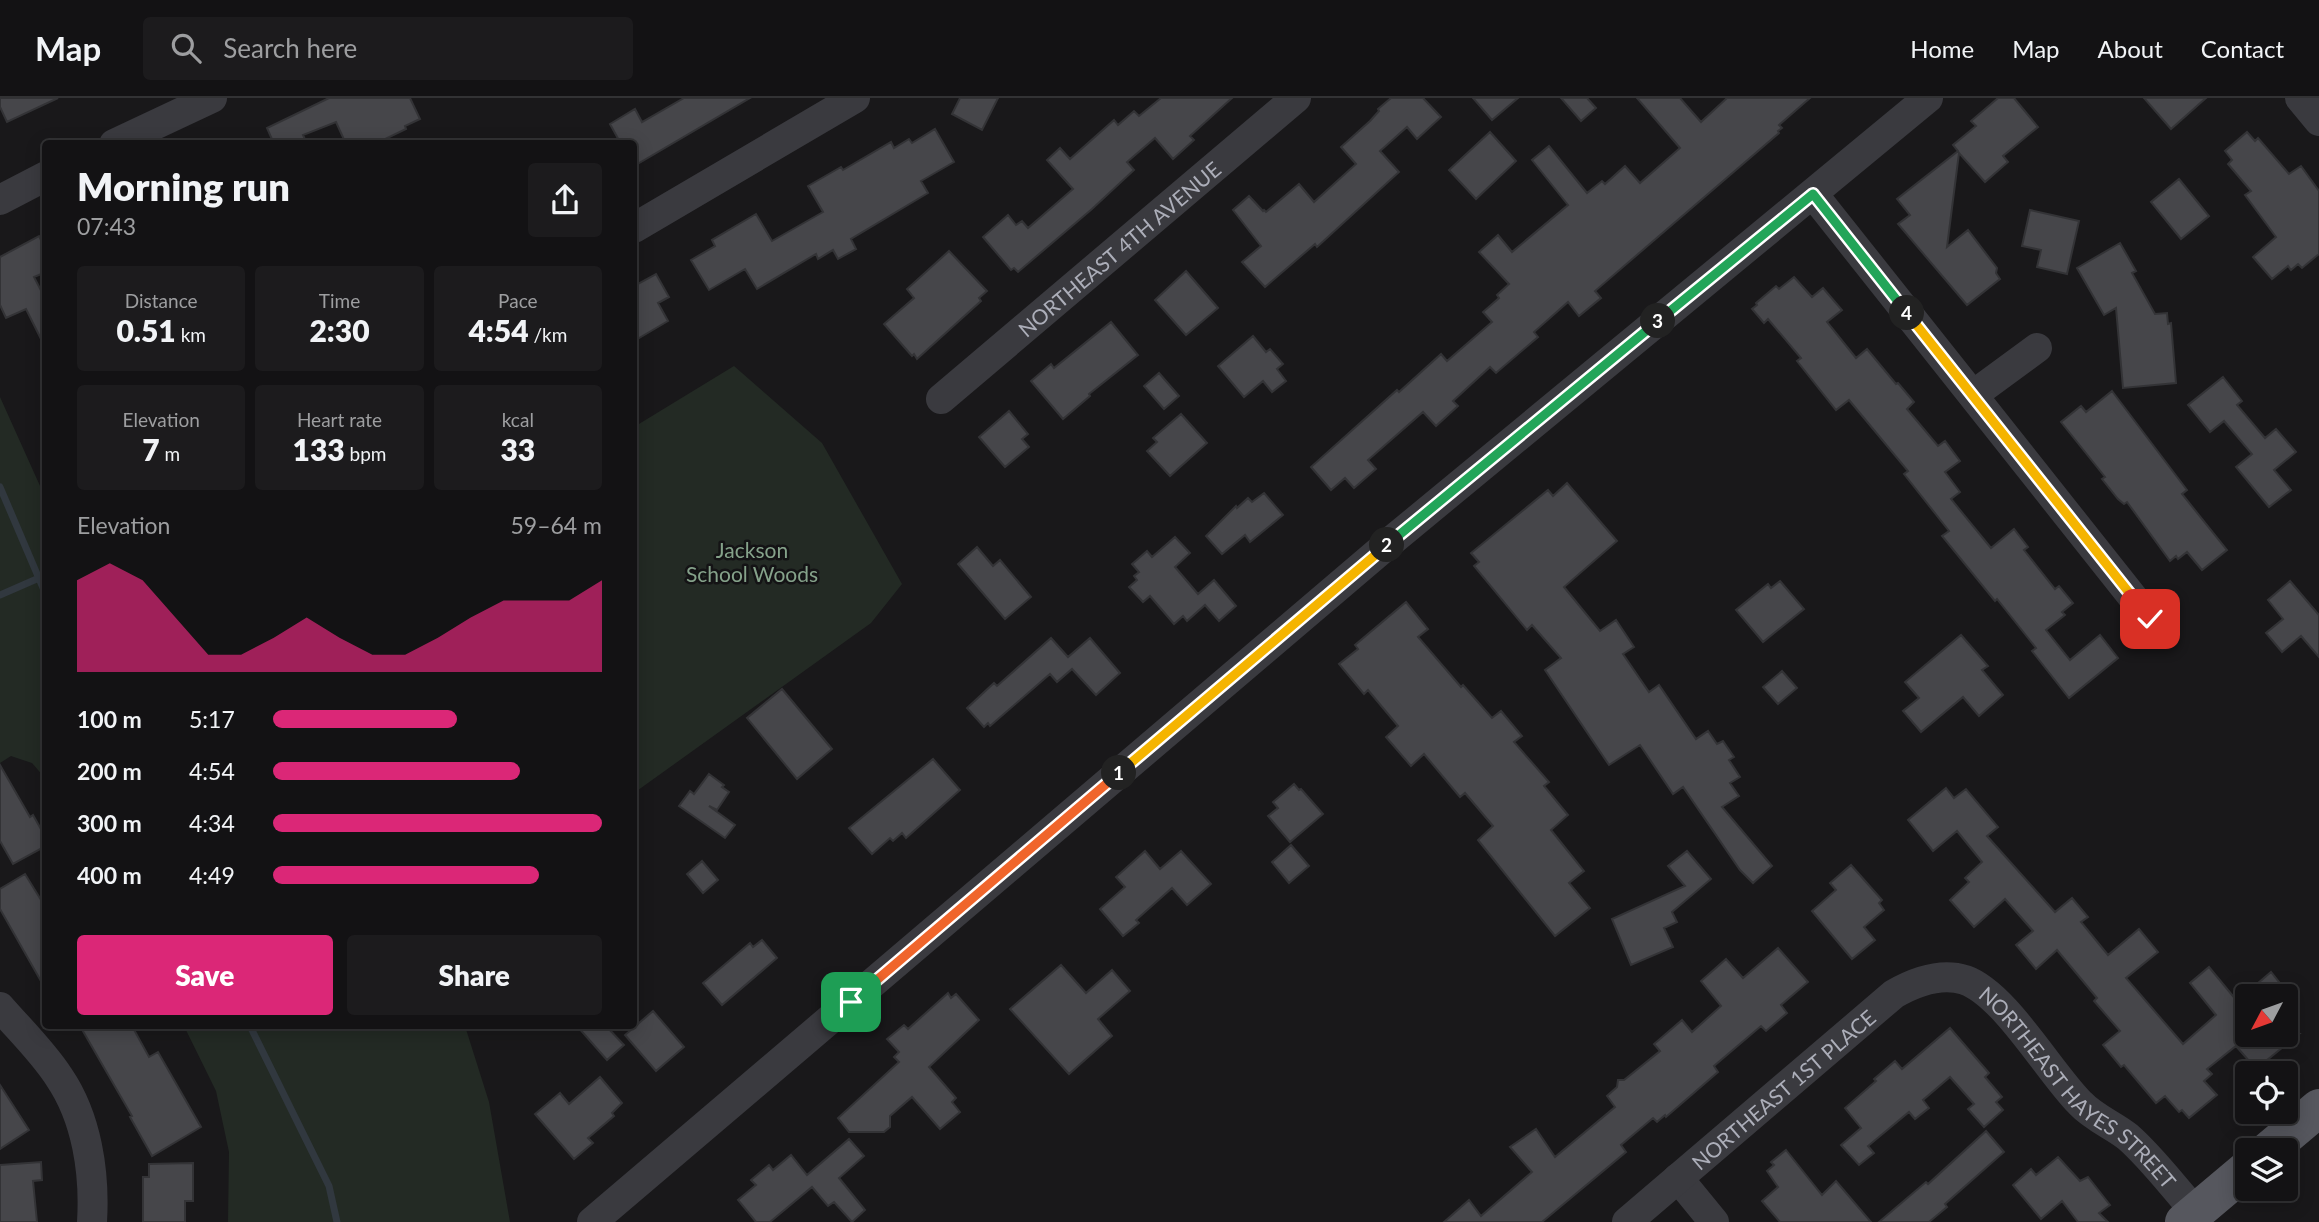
<!DOCTYPE html>
<meta charset="utf-8">
<style>
:root{--surface:#131214;--page:#1c1b1d;--text:#f1f3f6;--muted:#9d9ea0;--line:#323234;--accent:#db2777}
body{margin:0;font-family:Lato,sans-serif;background:var(--page);color:var(--text);height:100vh;display:flex;flex-direction:column;font-size:26px;white-space:nowrap}
*{box-sizing:border-box;margin:0}
p{font-size:23px;color:var(--muted)}
.icon{flex:none;width:38px;height:38px;fill:none;stroke:currentColor;stroke-width:2;stroke-linecap:round;stroke-linejoin:round}
.map{position:relative;flex:1;overflow:hidden}
.side{position:absolute;left:42px;top:42px;width:595px;height:889px;display:flex;flex-direction:column;background:var(--surface);border-radius:7px;box-shadow:0 4px 18px #0003,0 0 0 2px var(--line)}
.side>*{flex:none}
.needle{width:46px;rotate:229deg}
.buttons{position:absolute;left:2235px;top:886px;display:grid;gap:14px}
.buttons a{display:grid;place-items:center;width:63px;height:63px;border-radius:7px;background:var(--surface);box-shadow:0 4px 18px #0003,0 0 0 2px var(--line);font-size:35px}
.pin{position:absolute;display:grid;place-items:center;width:60px;height:60px;color:#fff;margin:-30px;border-radius:14px;box-shadow:0 4px 10px #0006}
.km{position:absolute;width:35px;height:35px;margin:-18px;border-radius:50%;background:#222;color:#fff;font-size:19px;line-height:35px;text-align:center}
.round{display:grid;place-items:center;flex:none;width:74px;height:74px;border-radius:7px;background:var(--page)}
.headline{display:flex;align-items:center;justify-content:space-between;height:119px;padding:0 35px}
h1{font-size:38px;font-weight:800;line-height:52px}
.figures{display:grid;grid-template-columns:repeat(3,1fr);gap:10px;height:119px;padding:7px 35px}
.figures div{display:grid;align-content:center;border-radius:7px;background:var(--page);text-align:center}
.figures b{font-size:30px;font-weight:800}
.figures small{font-size:19px;font-weight:400}
.figures p{font-size:19px}
.chart{height:196px;padding:14px 35px}
.chart p{display:flex;justify-content:space-between}
.chart svg{width:100%;height:126px;margin-top:7px;fill:var(--accent);opacity:.7}
.primary-button{display:flex;gap:14px;margin-top:auto;padding:14px 35px}
.primary-button a{flex:1;height:80px;border-radius:7px;background:var(--accent);color:#fff;font-size:28px;font-weight:800;line-height:80px;text-align:center}
.primary-button a+a{background:var(--page);color:var(--text)}
ul{padding:0 35px;list-style:none;font-size:23px}
li{display:grid;grid-template-columns:112px 84px 1fr;align-items:center;height:52px}
li i{height:18px;border-radius:9px;background:var(--accent)}
header{display:flex;align-items:center;gap:42px;box-sizing:border-box;height:98px;padding:0 35px;background:var(--surface);border-bottom:2px solid var(--line)}
header strong{font-size:33px}
nav{display:flex;gap:38px;margin-inline-start:auto;font-size:24px}
.search{width:490px;height:63px;background:var(--page);display:flex;align-items:center;gap:18px;box-sizing:border-box;padding:0 24px;border-radius:7px;color:var(--muted);font-size:26px}
.map>svg:first-child{display:block}
.green{fill:#232a24}
.lines{fill:none;stroke-linecap:round;stroke-linejoin:round}
.stream{stroke:#31383f;stroke-width:7}
.building{fill:#46464a;stroke:#333336;stroke-width:2}
.minor{stroke:#3a3a3f;stroke-width:30}
.major{stroke:#56575e;stroke-width:38}
.split-1-casing{stroke:#fff;stroke-width:14}
.split-2-casing{stroke:#fff;stroke-width:14}
.split-3-casing{stroke:#fff;stroke-width:14}
.split-4-casing{stroke:#fff;stroke-width:14}
.split-5-casing{stroke:#fff;stroke-width:14}
.split-1{stroke:#f0652b;stroke-width:9}
.split-2{stroke:#f5b400;stroke-width:9}
.split-3{stroke:#22a559;stroke-width:9}
.split-4{stroke:#22a559;stroke-width:9}
.split-5{stroke:#f5b400;stroke-width:9}
.labels{text-anchor:middle;dominant-baseline:central;stroke-width:5;stroke-linejoin:round;paint-order:stroke}
.street-label{font-size:21px;fill:#acaeb9;stroke:#141315}
.park-label{font-size:21px;fill:#85a28a;stroke:#141315}
</style>
<header>
<strong>Map</strong>
<div class="search"><svg class="icon" aria-label="search" viewBox="0 0 24 24"><circle cx="10" cy="10" r="6"/><path d="M15 15l6 6"/></svg>Search here</div>
<nav><a>Home</a><a>Map</a><a>About</a><a>Contact</a></nav>
</header>
<div class="map">
<svg width="2319" height="1124" viewBox="0 0 2319 1124">
<rect width="100%" height="100%" fill="#19181a"/>
<path class="green" d="M 734,268 L 822,345 L 902,486 L 871,525 L 634,695 L 634,329 Z
M 0,299 L 45,399 L 45,680 L 32,665 L 11,658 L 0,665 Z
M 184,928 L 465,928 L 489,1004 L 510,1124 L 228,1124 L 229,1054 L 216,993 Z"/>
<g class="lines">
<path class="stream" d="M 0,389 L 46,497
M 0,497 L 39,480
M 250,928 L 329,1088 L 337,1124"/>
</g>
<path class="building" d="M 0,0 L 58,0 L 7,24 L 0,9 Z
M 329,0 L 410,0 L 420,21 L 405,28 L 406,31 L 375,46 L 346,46 L 336,24 L 303,37 L 307,46 L 274,46 L 267,30 Z
M 684,0 L 750,0 L 634,68 L 634,46 L 621,46 L 610,26 L 635,11 L 642,24 Z
M 960,0 L 998,0 L 982,32 L 952,16 Z
M 1161,0 L 1232,0 L 1190,38 L 1194,42 L 1173,61 L 1155,40 L 1127,64 L 1134,72 L 1092,111 L 1018,174 L 1014,170 L 1011,172 L 983,139 L 1008,117 L 1016,127 L 1022,123 L 1028,130 L 1073,91 L 1047,62 L 1060,50 L 1070,61 L 1114,22 L 1118,27 L 1134,13 L 1139,18 Z
M 1391,0 L 1423,0 L 1441,19 L 1417,41 L 1407,29 L 1380,53 L 1399,74 L 1317,149 L 1315,146 L 1265,189 L 1242,164 L 1261,148 L 1233,112 L 1249,98 L 1263,113 L 1264,112 L 1266,114 L 1299,86 L 1314,104 L 1356,66 L 1341,49 L 1370,23 L 1379,13 L 1378,11 Z
M 1473,0 L 1518,0 L 1492,22 Z
M 1561,0 L 1587,0 L 1596,10 L 1581,23 Z
M 1637,0 L 1680,0 L 1701,24 L 1727,0 L 1810,0 L 1779,27 L 1782,30 L 1778,33 L 1779,35 L 1595,193 L 1601,200 L 1579,218 L 1568,204 L 1534,234 L 1538,239 L 1496,275 L 1490,269 L 1453,303 L 1458,308 L 1436,328 L 1423,314 L 1368,362 L 1376,371 L 1354,390 L 1345,380 L 1331,392 L 1311,369 L 1397,292 L 1399,294 L 1441,256 L 1447,263 L 1492,224 L 1483,214 L 1499,200 L 1497,197 L 1509,186 L 1479,154 L 1498,137 L 1512,154 L 1568,107 L 1532,62 L 1549,48 L 1587,95 L 1602,83 L 1605,86 L 1625,68 L 1640,85 L 1680,50 Z
M 1998,0 L 2014,0 L 2038,29 L 2003,58 L 2008,64 L 1985,84 L 1959,55 L 1947,149 L 1968,132 L 1997,170 L 1996,175 L 2000,181 L 1967,207 L 1898,126 L 1910,117 L 1897,101 L 1958,53 L 1953,47 L 1976,28 L 1971,23 Z
M 2144,0 L 2206,0 L 2171,31 Z
M 935,31 L 954,64 L 921,83 L 928,95 L 851,141 L 856,151 L 838,161 L 833,152 L 818,161 L 816,156 L 757,191 L 745,171 L 709,192 L 691,162 L 715,148 L 712,142 L 756,116 L 772,143 L 823,114 L 808,88 L 841,69 L 843,72 L 891,44 L 894,50 L 909,41 L 912,45 Z
M 1490,34 L 1516,63 L 1476,101 L 1449,72 Z
M 2247,34 L 2255,43 L 2258,40 L 2289,76 L 2301,68 L 2319,93 L 2319,156 L 2302,170 L 2298,166 L 2291,172 L 2288,168 L 2272,181 L 2253,159 L 2276,139 L 2245,97 L 2251,93 L 2228,66 L 2232,62 L 2225,53 Z
M 2179,81 L 2209,118 L 2181,141 L 2151,104 Z
M 2030,112 L 2079,123 L 2067,176 L 2037,169 L 2041,152 L 2022,148 Z
M 39,138 L 46,152 L 46,174 L 34,179 L 46,202 L 46,251 L 26,211 L 6,220 L 0,207 L 0,159 Z
M 2120,145 L 2136,173 L 2132,175 L 2155,216 L 2167,215 L 2168,226 L 2171,225 L 2176,285 L 2123,290 L 2116,210 L 2104,217 L 2077,170 Z
M 949,153 L 987,193 L 979,200 L 981,203 L 917,261 L 914,256 L 912,258 L 884,226 L 914,200 L 907,191 Z
M 1186,173 L 1218,210 L 1186,237 L 1155,202 Z
M 656,176 L 669,199 L 658,205 L 668,223 L 634,243 L 634,188 Z
M 1794,179 L 1812,199 L 1823,190 L 1842,212 L 1827,224 L 1856,260 L 1867,251 L 1896,286 L 1898,285 L 1914,304 L 1907,311 L 1938,348 L 1945,343 L 1960,363 L 1945,374 L 1960,394 L 1951,401 L 1991,450 L 2014,431 L 2028,449 L 2024,452 L 2055,491 L 2059,488 L 2073,505 L 2062,514 L 2065,517 L 2046,532 L 2070,562 L 2100,537 L 2118,560 L 2069,600 L 2032,553 L 2036,550 L 1997,501 L 1995,503 L 1942,438 L 1949,433 L 1904,376 L 1908,373 L 1849,302 L 1836,312 L 1797,263 L 1801,260 L 1768,221 L 1764,225 L 1752,211 L 1757,207 L 1756,205 L 1776,188 L 1779,191 Z
M 1111,224 L 1138,257 L 1089,296 L 1090,298 L 1063,321 L 1031,283 L 1051,266 L 1054,270 Z
M 1253,238 L 1266,254 L 1270,251 L 1283,266 L 1277,271 L 1286,283 L 1272,294 L 1263,283 L 1244,299 L 1218,268 Z
M 1159,275 L 1179,298 L 1164,311 L 1144,288 Z
M 2223,279 L 2242,303 L 2237,307 L 2265,340 L 2276,331 L 2296,354 L 2274,372 L 2291,392 L 2269,409 L 2236,369 L 2252,356 L 2224,323 L 2210,334 L 2188,307 Z
M 2112,293 L 2187,392 L 2182,396 L 2227,452 L 2202,472 L 2187,454 L 2178,461 L 2176,458 L 2170,463 L 2127,404 L 2124,406 L 2118,401 L 2102,381 L 2105,379 L 2061,324 L 2081,308 L 2086,314 Z
M 1009,313 L 1028,336 L 1022,341 L 1029,349 L 1005,369 L 979,339 Z
M 1181,316 L 1207,345 L 1170,378 L 1147,353 L 1157,344 L 1153,340 Z
M 1567,385 L 1617,443 L 1564,489 L 1600,533 L 1616,522 L 1634,549 L 1623,556 L 1649,594 L 1659,587 L 1696,641 L 1708,633 L 1717,646 L 1723,643 L 1734,659 L 1729,662 L 1740,679 L 1730,685 L 1739,698 L 1722,709 L 1772,768 L 1753,785 L 1740,772 L 1683,689 L 1673,696 L 1640,647 L 1609,667 L 1545,572 L 1561,560 L 1532,527 L 1527,532 L 1474,468 L 1479,464 L 1471,455 L 1548,392 L 1553,398 Z
M 1264,395 L 1283,417 L 1250,444 L 1245,437 L 1222,456 L 1206,438 L 1236,408 L 1237,410 L 1248,400 L 1252,404 Z
M 1175,439 L 1190,455 L 1175,469 L 1198,496 L 1214,482 L 1236,508 L 1219,523 L 1205,507 L 1187,523 L 1183,518 L 1174,526 L 1150,498 L 1143,504 L 1129,489 L 1137,482 L 1134,478 L 1139,474 L 1132,466 L 1147,453 L 1152,459 Z
M 977,449 L 993,468 L 1000,462 L 1031,499 L 1005,521 L 958,466 Z
M 1780,483 L 1804,511 L 1763,544 L 1736,512 L 1768,486 L 1771,490 Z
M 2290,483 L 2319,517 L 2319,559 L 2301,538 L 2282,554 L 2266,535 L 2283,521 L 2268,502 Z
M 1406,504 L 1428,531 L 1418,539 L 1461,589 L 1463,587 L 1492,620 L 1501,613 L 1522,638 L 1514,644 L 1549,684 L 1544,688 L 1568,717 L 1551,732 L 1584,773 L 1569,785 L 1590,810 L 1555,838 L 1478,742 L 1493,728 L 1465,695 L 1460,699 L 1424,656 L 1411,668 L 1386,639 L 1398,628 L 1368,592 L 1364,596 L 1339,566 L 1358,551 L 1355,547 Z
M 1961,537 L 1988,568 L 1982,572 L 2003,597 L 1979,618 L 1963,599 L 1921,634 L 1903,613 L 1919,600 L 1905,584 Z
M 1051,540 L 1068,559 L 1090,540 L 1120,575 L 1096,597 L 1072,571 L 1057,584 L 1050,576 L 990,628 L 988,625 L 984,629 L 967,610 L 994,585 L 997,588 Z
M 1782,573 L 1797,590 L 1778,606 L 1763,589 Z
M 782,591 L 832,651 L 797,681 L 747,620 Z
M 933,661 L 960,692 L 906,740 L 902,735 L 893,743 L 890,740 L 872,756 L 849,730 Z
M 0,667 L 30,719 L 33,717 L 46,740 L 46,748 L 13,766 L 0,743 Z
M 709,676 L 724,687 L 722,689 L 729,694 L 717,712 L 709,708 L 735,727 L 725,740 L 679,708 L 690,693 L 694,696 Z
M 1294,686 L 1299,692 L 1301,691 L 1323,716 L 1290,744 L 1268,718 L 1278,710 L 1273,704 Z
M 1946,690 L 1954,700 L 1966,691 L 1998,729 L 1987,738 L 2055,814 L 2072,800 L 2088,819 L 2081,824 L 2108,857 L 2139,831 L 2158,854 L 2126,880 L 2183,946 L 2216,917 L 2190,885 L 2209,869 L 2237,903 L 2271,874 L 2290,898 L 2247,898 L 2247,936 L 2299,936 L 2256,971 L 2236,948 L 2207,971 L 2212,976 L 2204,983 L 2217,997 L 2189,1020 L 2182,1012 L 2179,1014 L 2165,998 L 2156,1005 L 2124,967 L 2121,969 L 2103,947 L 2120,933 L 2094,903 L 2097,900 L 2057,852 L 2036,871 L 2016,847 L 2033,833 L 2005,801 L 1974,829 L 1950,802 L 1969,784 L 1965,780 L 1982,764 L 1957,733 L 1933,753 L 1908,722 Z
M 1291,747 L 1309,768 L 1289,785 L 1272,764 Z
M 1145,753 L 1160,771 L 1181,753 L 1211,786 L 1187,807 L 1172,790 L 1136,822 L 1139,825 L 1123,838 L 1100,811 L 1125,789 L 1116,779 Z
M 1687,753 L 1711,781 L 1672,814 L 1677,824 L 1664,830 L 1673,849 L 1631,867 L 1612,821 L 1685,788 L 1668,768 Z
M 702,763 L 718,782 L 703,795 L 687,776 Z
M 1851,767 L 1882,802 L 1879,805 L 1884,812 L 1864,829 L 1875,842 L 1852,861 L 1812,813 L 1836,792 L 1830,785 Z
M 25,776 L 46,810 L 46,892 L 0,811 L 0,791 Z
M 762,842 L 777,860 L 722,907 L 703,885 L 750,845 L 753,849 Z
M 1778,850 L 1808,884 L 1781,907 L 1787,915 L 1766,933 L 1761,928 L 1714,968 L 1718,974 L 1666,1019 L 1665,1017 L 1657,1024 L 1653,1020 L 1621,1047 L 1626,1054 L 1542,1124 L 1444,1124 L 1469,1102 L 1481,1118 L 1532,1074 L 1510,1049 L 1536,1031 L 1555,1059 L 1615,1009 L 1607,998 L 1617,989 L 1618,982 L 1624,982 L 1660,953 L 1654,946 L 1682,922 L 1692,934 L 1721,908 L 1701,883 L 1726,861 L 1743,880 Z
M 1061,867 L 1086,895 L 1112,872 L 1130,893 L 1098,921 L 1112,938 L 1069,976 L 1010,911 Z
M 948,895 L 951,900 L 956,896 L 979,922 L 929,969 L 956,1000 L 952,1004 L 960,1014 L 940,1031 L 912,999 L 890,1018 L 890,1029 L 884,1034 L 849,1034 L 838,1020 L 899,964 L 894,959 L 899,954 L 887,941 L 904,927 L 908,931 Z
M 653,913 L 684,949 L 656,973 L 625,937 Z
M 80,928 L 132,928 L 149,959 L 158,954 L 201,1029 L 152,1058 L 130,1019 L 132,1018 Z
M 577,928 L 606,928 L 624,947 L 607,962 Z
M 1950,930 L 1989,975 L 1985,979 L 2002,999 L 1996,1004 L 2003,1012 L 1984,1029 L 1968,1011 L 1974,1006 L 1950,979 L 1923,1002 L 1929,1010 L 1915,1021 L 1909,1014 L 1868,1048 L 1874,1055 L 1859,1067 L 1841,1047 L 1861,1030 L 1845,1010 L 1876,983 L 1874,981 L 1895,963 L 1902,971 Z
M 600,979 L 622,1005 L 612,1015 L 614,1018 L 588,1040 L 593,1045 L 574,1061 L 535,1016 L 560,995 L 569,1006 Z
M 0,987 L 29,1032 L 0,1051 Z
M 1986,1033 L 2004,1054 L 1945,1106 L 1947,1109 L 1929,1124 L 1879,1124 L 1926,1084 L 1928,1086 Z
M 849,1041 L 864,1058 L 839,1080 L 865,1112 L 852,1124 L 834,1104 L 828,1108 L 812,1089 L 770,1124 L 756,1124 L 738,1102 L 756,1087 L 751,1082 L 769,1067 L 773,1072 L 791,1057 L 807,1077 Z
M 1786,1052 L 1822,1097 L 1836,1083 L 1871,1124 L 1780,1124 L 1762,1103 L 1778,1089 L 1767,1073 L 1774,1067 L 1771,1064 Z
M 2058,1059 L 2080,1083 L 2088,1079 L 2110,1107 L 2099,1115 L 2108,1124 L 2078,1124 L 2062,1103 L 2041,1121 L 2013,1087 L 2031,1071 L 2036,1077 Z
M 41,1064 L 42,1082 L 33,1083 L 37,1124 L 0,1124 L 0,1067 Z
M 193,1065 L 193,1103 L 185,1103 L 185,1124 L 143,1124 L 143,1079 L 149,1079 L 149,1066 Z"/>
<g class="lines">
<g class="minor">
<path d="M 2300,0 L 2319,23"/>
<path d="M 114,46 L 212,0"/>
<path d="M 1813,96 L 2150,521"/>
<path d="M 0,102 L 46,78"/>
<path d="M 634,130 L 855,0"/>
<path d="M 1973,297 L 2037,250"/>
<path id="s1" d="M 941,301 L 1296,0"/>
<path d="M 0,909 C 20,932 43,954 59,979 C 87,1020 95,1075 92,1124"/>
<path d="M 1678,1080 L 1714,1124"/>
<path d="M 592,1124 L 1395,440 L 1928,0"/>
<path id="s2" d="M 1627,1124 L 1894,896 C 1915,884 1940,874 1965,882 C 2005,896 2049,974 2080,1005 C 2094,1020 2113,1027 2128,1039 C 2153,1061 2174,1090 2196,1114"/>
</g>
<path class="major" d="M 2269,1052 L 2319,1010
M 2184,1124 L 2247,1071"/>
</g>
<g class="lines">
<g class="split-1-casing">
<path id="split-1" d="M 851,904 L 1119,675"/>
</g>
<g class="split-2-casing">
<path id="split-2" d="M 1119,675 L 1387,447"/>
</g>
<g class="split-3-casing">
<path id="split-3" d="M 1387,447 L 1658,223"/>
</g>
<g class="split-4-casing">
<path id="split-4" d="M 1658,223 L 1813,96 L 1907,215"/>
</g>
<g class="split-5-casing">
<path id="split-5" d="M 1907,215 L 2150,521"/>
</g>
<use href="#split-1" class="split-1"/>
<use href="#split-2" class="split-2"/>
<use href="#split-3" class="split-3"/>
<use href="#split-4" class="split-4"/>
<use href="#split-5" class="split-5"/>
</g>
<g class="labels">
<g class="street-label">
<text stroke="none"><textPath href="#s1" startOffset="233">NORTHEAST 4TH AVENUE</textPath></text>
<text stroke="none"><textPath href="#s2" startOffset="205">NORTHEAST 1ST PLACE</textPath></text>
<text stroke="none"><textPath href="#s2" startOffset="583">NORTHEAST HAYES STREET</textPath></text>
</g>
<g class="park-label">
<text x="752" y="451">Jackson<tspan x="752" dy="24">School Woods</tspan></text>
</g>
</g>
</svg>
<div class="buttons">
<a><svg class="needle" viewBox="-14 -14 28 28"><path d="M0-13l5 13h-10z" fill="#e53935"/><path d="M0 13l5-13h-10z" fill="#9d9ea0"/></svg></a>
<a><svg class="icon" aria-label="locate" viewBox="0 0 24 24"><circle cx="12" cy="12" r="6"/><path d="M12 2v4M12 18v4M2 12h4M18 12h4"/></svg></a>
<a><svg class="icon" aria-label="layers" viewBox="0 0 24 24"><path d="M12 4l9 5-9 5-9-5zM3 14l9 5 9-5"/></svg></a>
</div>
<div class="pin" style="left:851px;top:904px;background:#1e9e55"><svg class="icon" aria-label="arrive" viewBox="0 0 24 24"><path d="M6 21V4h12l-3 4 3 4H6"/></svg></div>
<div class="pin" style="left:2150px;top:521px;background:#d93025"><svg class="icon" aria-label="check" viewBox="0 0 24 24"><path d="M5 12l5 5 9-10"/></svg></div>
<b class="km" style="left:1119px;top:675px">1</b>
<b class="km" style="left:1387px;top:447px">2</b>
<b class="km" style="left:1658px;top:223px">3</b>
<b class="km" style="left:1907px;top:215px">4</b>
<section class="side">
<div class="headline"><div><h1>Morning run</h1><p>07:43</p></div><a class="round"><svg class="icon" aria-label="share" viewBox="0 0 24 24"><path d="M12 15V3M7 8l5-5 5 5M5 13v7h14v-7"/></svg></a></div>
<div class="figures">
<div><p>Distance</p><b>0.51<small> km</small></b></div>
<div><p>Time</p><b>2:30</b></div>
<div><p>Pace</p><b>4:54<small> /km</small></b></div>
</div>
<div class="figures">
<div><p>Elevation</p><b>7<small> m</small></b></div>
<div><p>Heart rate</p><b>133<small> bpm</small></b></div>
<div><p>kcal</p><b>33</b></div>
</div>
<div class="chart"><p><span>Elevation</span>59–64 m</p>
<svg viewBox="0 0 160 44" preserveAspectRatio="none"><path d="M0 44V12L10 6L20 12L30 25L40 38L50 38L60 32L70 25L80 32L90 38L100 38L110 32L120 25L130 19L140 19L150 19L160 12V44z"/></svg>
</div>
<ul>
<li><b>100 m</b>5:17<i style="width:56%"></i></li>
<li><b>200 m</b>4:54<i style="width:75%"></i></li>
<li><b>300 m</b>4:34<i style="width:100%"></i></li>
<li><b>400 m</b>4:49<i style="width:81%"></i></li>
</ul>
<div class="primary-button"><a>Save</a><a>Share</a></div>
</section>
</div>
